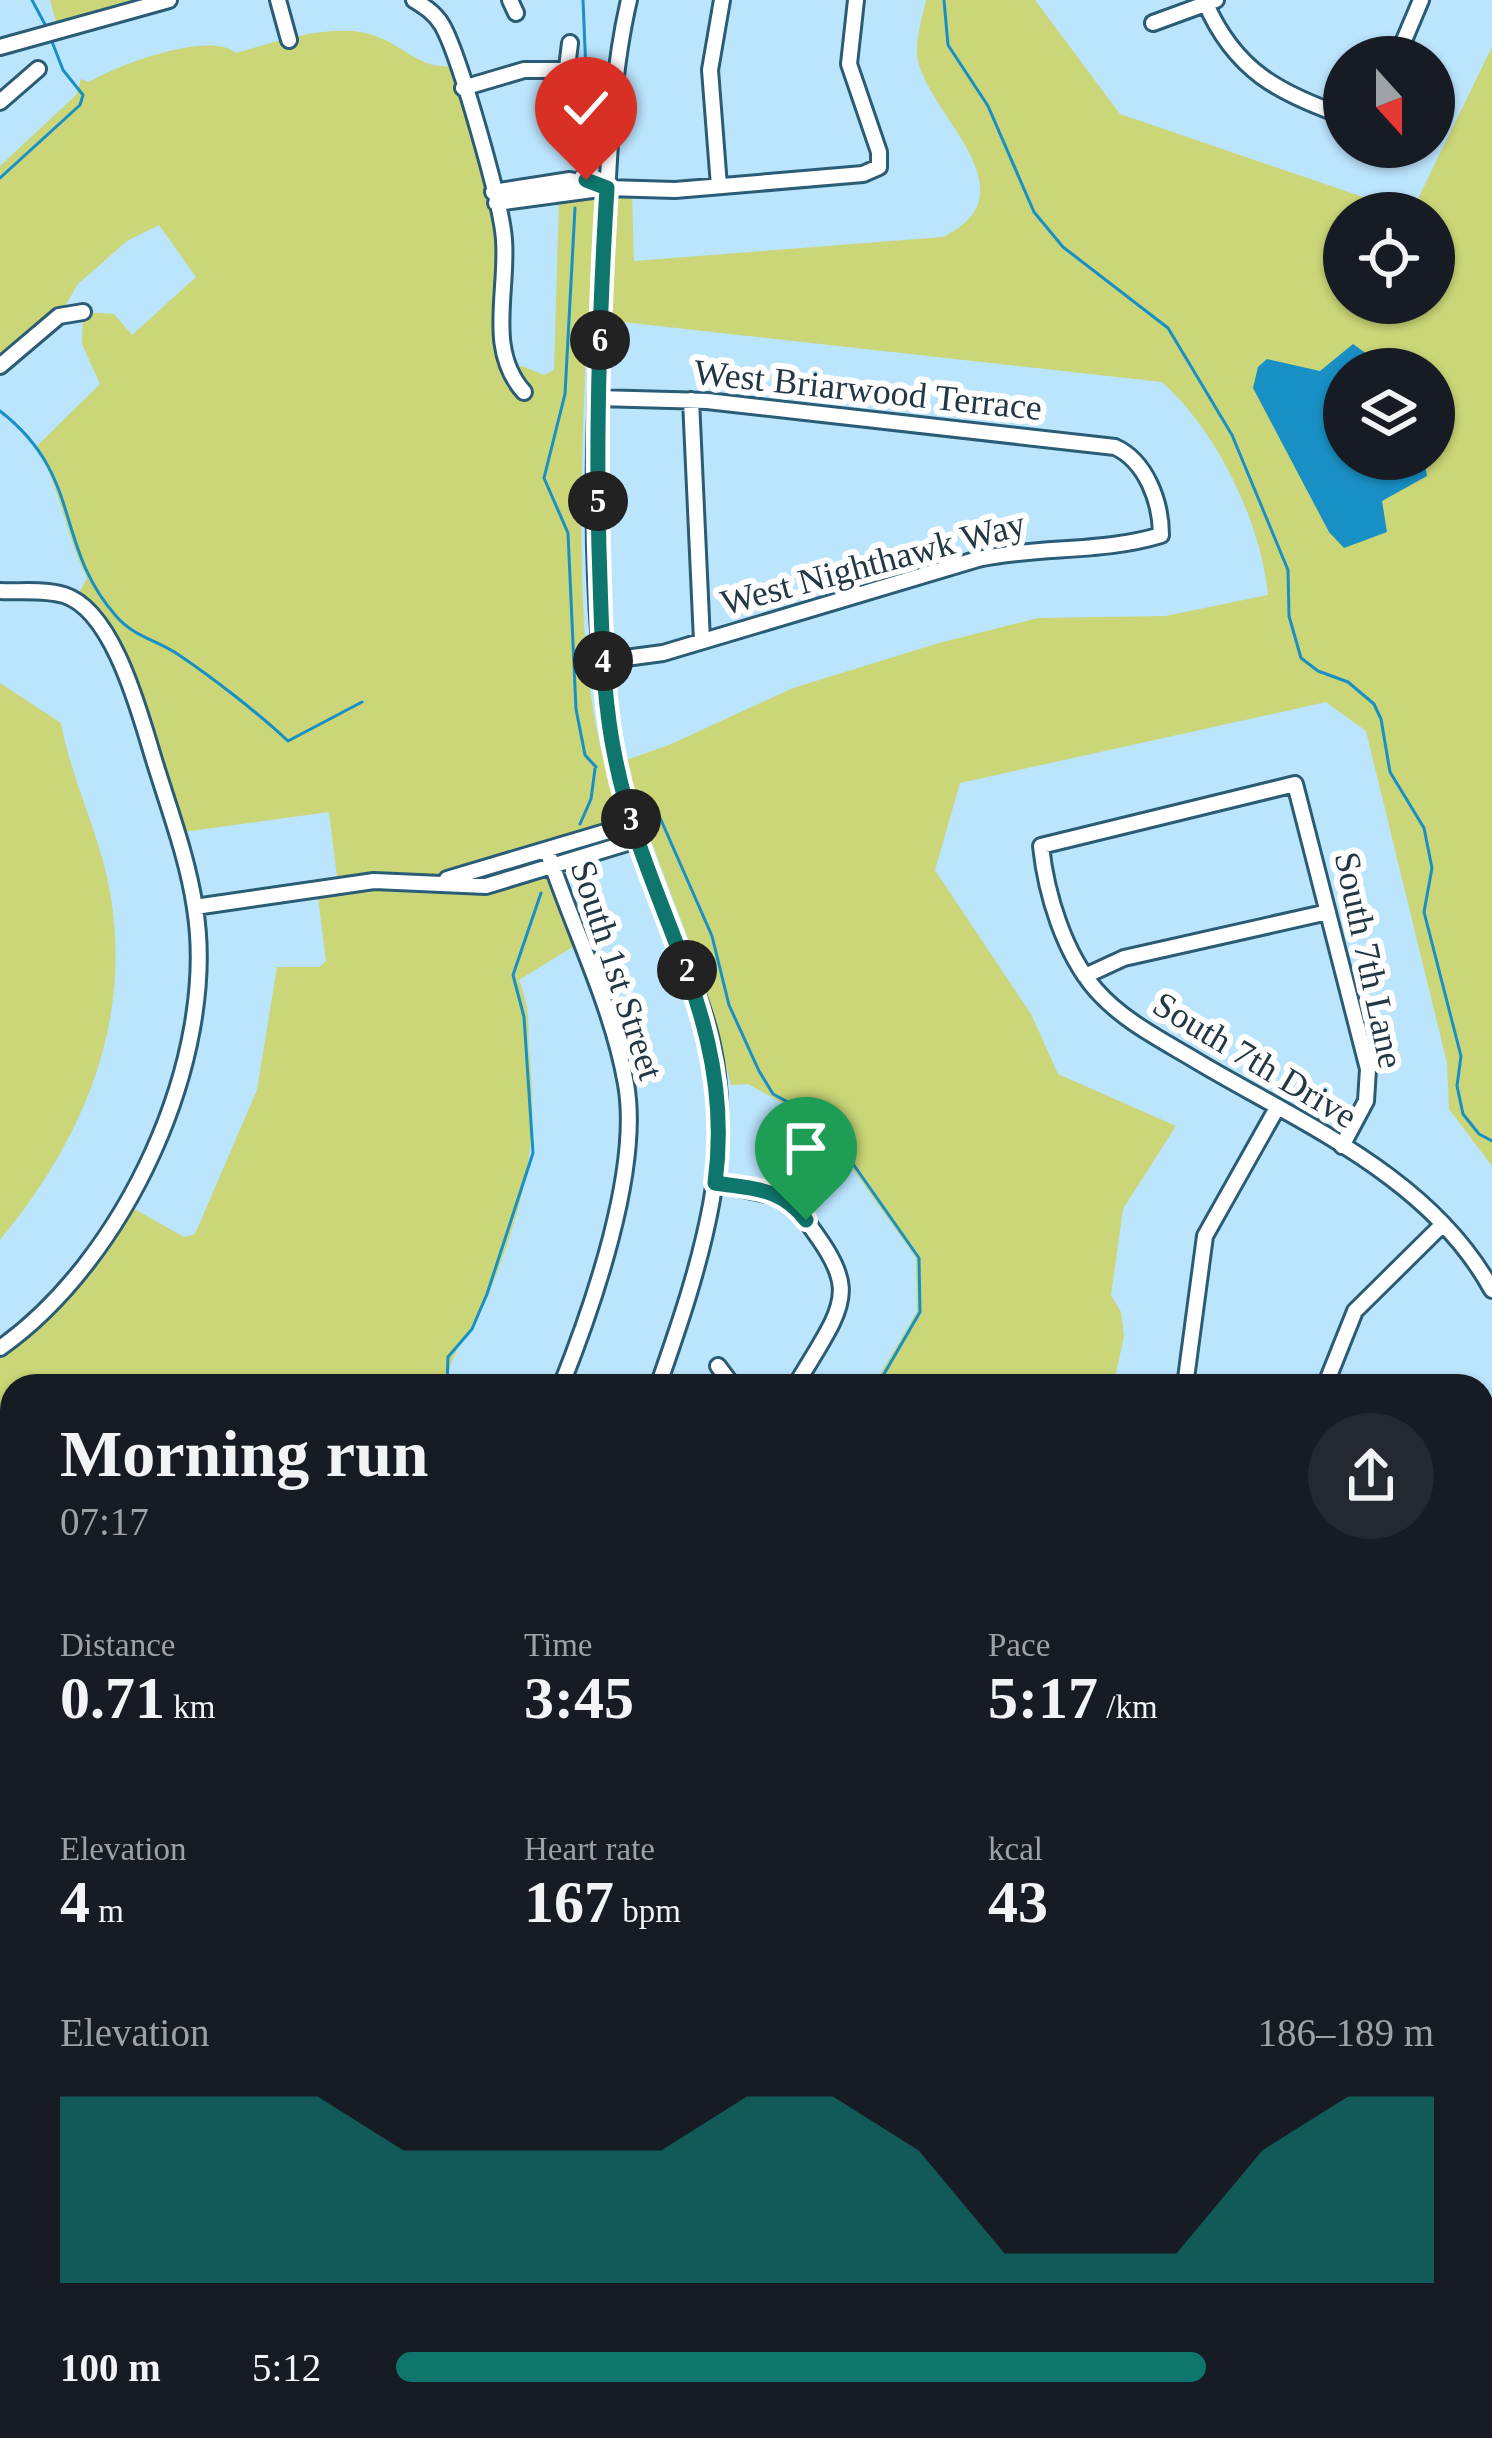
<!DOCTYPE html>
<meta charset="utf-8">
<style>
:root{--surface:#171b24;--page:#242831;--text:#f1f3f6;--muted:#9ea1a6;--accent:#0f766e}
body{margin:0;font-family:Georgia,serif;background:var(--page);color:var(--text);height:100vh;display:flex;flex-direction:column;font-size:45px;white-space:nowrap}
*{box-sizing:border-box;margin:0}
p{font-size:39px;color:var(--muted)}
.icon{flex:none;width:66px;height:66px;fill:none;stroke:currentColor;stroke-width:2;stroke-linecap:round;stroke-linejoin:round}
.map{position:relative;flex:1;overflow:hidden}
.panel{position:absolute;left:0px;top:1374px;width:1494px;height:1065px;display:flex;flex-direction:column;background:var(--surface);border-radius:36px 36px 0 0;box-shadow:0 3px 9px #0004}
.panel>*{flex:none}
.needle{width:78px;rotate:159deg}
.controls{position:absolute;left:1323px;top:36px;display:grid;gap:24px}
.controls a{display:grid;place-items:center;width:132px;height:132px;border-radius:50%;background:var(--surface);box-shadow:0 3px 9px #0004;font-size:60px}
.pin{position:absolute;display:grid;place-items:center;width:102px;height:102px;color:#fff;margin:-123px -51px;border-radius:50% 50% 50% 0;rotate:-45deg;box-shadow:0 0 12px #0007}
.pin .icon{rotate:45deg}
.km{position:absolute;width:60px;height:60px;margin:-30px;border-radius:50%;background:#222;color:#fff;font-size:33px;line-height:60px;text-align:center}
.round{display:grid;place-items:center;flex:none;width:126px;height:126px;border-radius:63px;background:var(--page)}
.overview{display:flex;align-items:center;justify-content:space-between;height:204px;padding:0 60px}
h1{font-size:66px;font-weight:700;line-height:90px}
.figures{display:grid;grid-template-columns:repeat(3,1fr);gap:18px;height:204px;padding:12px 60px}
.figures div{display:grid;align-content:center}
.figures b{font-size:60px;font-weight:700}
.figures small{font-size:33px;font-weight:400}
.figures p{font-size:33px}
.chart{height:336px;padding:24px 60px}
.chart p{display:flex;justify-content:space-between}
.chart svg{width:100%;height:216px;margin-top:12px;fill:var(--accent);opacity:.7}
ul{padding:0 60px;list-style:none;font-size:39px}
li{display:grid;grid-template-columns:192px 144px 1fr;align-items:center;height:90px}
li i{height:30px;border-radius:15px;background:var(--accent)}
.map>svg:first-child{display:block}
.green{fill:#cad677;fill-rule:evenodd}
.water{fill:#1990c5}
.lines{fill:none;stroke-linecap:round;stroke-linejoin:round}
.stream{stroke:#1990c5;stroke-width:3}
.minor-casing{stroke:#2a5c76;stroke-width:20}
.major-casing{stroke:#fff;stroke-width:24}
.minor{stroke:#fff;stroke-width:14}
.major{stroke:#f7b8d2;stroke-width:18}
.route-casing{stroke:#fff;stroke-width:24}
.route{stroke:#0f766e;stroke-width:15}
.labels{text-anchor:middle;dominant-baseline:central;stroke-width:12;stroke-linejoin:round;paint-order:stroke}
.street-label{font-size:36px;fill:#233844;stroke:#fefefe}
</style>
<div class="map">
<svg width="1492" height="2438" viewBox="0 0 1492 2438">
<rect width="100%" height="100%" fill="#bbe4fd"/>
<path class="green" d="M 50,0 L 133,0 L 56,22 Z
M 926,0 L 1035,0 L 1120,114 L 1410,213 L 1344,213 L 1344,303 L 1434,303 L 1434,213 L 1411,213 L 1492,47 L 1492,1166 L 1449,1109 L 1447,1063 L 1366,731 L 1326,702 L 960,783 L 935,870 L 1031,1014 L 1058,1074 L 1176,1126 L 1123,1209 L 1111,1295 L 1121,1312 L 1124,1337 L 1113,1386 L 873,1386 L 917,1312 L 916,1258 L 821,1124 L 748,1084 L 731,1085 L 701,973 L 647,830 L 550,858 L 579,943 L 519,980 C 533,1017 526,1026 530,1062 C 539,1153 521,1211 488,1296 C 475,1329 448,1350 447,1386 L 12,1386 L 12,2356 L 0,2368 L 0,1348 L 31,1325 L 127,1205 L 184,1237 L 195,1234 L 257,1090 L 277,967 L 319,967 L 326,961 L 317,889 L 338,885 L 329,812 L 176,833 L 121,661 L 75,600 L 87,578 C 65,534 62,490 36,447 L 100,384 L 82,344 L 83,312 L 114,314 L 132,335 L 196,277 L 159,225 L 127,241 L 78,284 L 59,316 L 0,366 L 0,166 L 76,95 L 81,79 L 89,82 C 117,65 210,30 236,53 C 276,42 337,20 378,37 C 407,48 423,72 456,65 L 496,203 L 506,369 L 522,366 L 544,375 L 554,370 L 559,200 L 632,197 L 634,261 L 943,237 C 1032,194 936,121 919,65 C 913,45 922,20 926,0 ZM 587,318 L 1162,382 C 1216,430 1261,521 1268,595 L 1165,616 L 1038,618 L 939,643 L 793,688 L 669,745 L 606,767 C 570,646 583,447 587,318 ZM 1344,369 L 1434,369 L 1434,459 L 1344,459 Z
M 0,683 L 61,723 C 70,774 94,822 106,873 C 138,1010 87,1135 0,1240 Z
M 1482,2340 L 1492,2355 L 1492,2438 L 1291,2438 L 1305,2427 L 1482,2427 Z
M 258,2427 L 459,2427 L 456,2438 L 262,2438 Z
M 537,2427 L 822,2427 L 815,2438 L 538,2438 Z"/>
<path class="water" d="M 1353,344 L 1367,354 L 1372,369 L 1344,369 L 1344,459 L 1424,459 L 1427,476 L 1382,501 L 1387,532 L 1344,548 L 1329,532 L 1253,388 L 1258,367 L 1267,359 L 1320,371 Z"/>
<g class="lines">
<path class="stream" d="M 32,0 L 48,30
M 944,0 L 948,45 L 988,106 L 1034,212 L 1063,247 L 1168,328 L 1232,435 L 1288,570 L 1289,616 L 1301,658 L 1318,671 L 1348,682 L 1374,704 L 1381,719 L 1390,772 L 1424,828 L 1432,868 L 1424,912 L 1461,1056 L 1457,1086 L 1463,1114 L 1479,1134 L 1492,1141
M 577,170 L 586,72 L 583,0
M 0,178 L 80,105 L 83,95 L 63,70 L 51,39
M 575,208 L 565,394 L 544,478 L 568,533 L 576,709 L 585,755 L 596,767
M 0,411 C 84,476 53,544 116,616 C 134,637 157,640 179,655 C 213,678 257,712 288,741 L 362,702
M 654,804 L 712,936 L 729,1005 L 759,1071 L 773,1094 L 823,1121 L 919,1258 L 920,1312 L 877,1386
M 580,824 L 591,799 L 595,769
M 447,1386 L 448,1357 L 472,1329 L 487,1294 L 533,1153 L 524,1017 L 513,975 L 541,893
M 0,1814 L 12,1807
M 810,2438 L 817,2427"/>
<g class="minor-casing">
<path id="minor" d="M 278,0 L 289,40
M 414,0 C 425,7 435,13 442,25 C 459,54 502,205 504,240 C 508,292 486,350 524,392
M 510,0 L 516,13
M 629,0 C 610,81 609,169 604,252 C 594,414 585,599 615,759 C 632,849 676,929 704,1015 C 744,1138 699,1269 658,1386
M 1206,4 C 1235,70 1278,93 1344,116
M 1153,23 L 1216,0
M 0,47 L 169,0
M 1397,57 L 1421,0
M 463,88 L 524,70 L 567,70
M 0,102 L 38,69
M 562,109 L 570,43
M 719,186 L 710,70 L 722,0
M 493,192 L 570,180 L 607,188
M 496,203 L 607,188 L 675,190 L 863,174 L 879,167 L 879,152 L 849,64 L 856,0
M 0,366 L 59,316 L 83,312
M 597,398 L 707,401 L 1115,447 C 1146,461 1161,502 1161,535 C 1103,553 1038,546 978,559 L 663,653 L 603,661
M 691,400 L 702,641
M 0,591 C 20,592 44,589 64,595 C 112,610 138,707 151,750 C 166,801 187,854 195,908 C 219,1059 124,1261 0,1348
M 547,850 C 572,927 612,1004 626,1084 C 641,1169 593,1306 561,1386
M 447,879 L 632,824
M 195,907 L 374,881 L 486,886 L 637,840
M 1085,976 L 1124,958 L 1328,912
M 1342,1146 L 1366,1101 L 1368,1069 L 1295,784 L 1041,846 C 1046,894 1064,953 1096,990 C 1124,1022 1164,1041 1200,1063 C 1305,1125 1431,1178 1492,1290
M 715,1183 L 790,1199 C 860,1291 854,1290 795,1386
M 718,1366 L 733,1386
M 1185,1386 L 1205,1236 L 1277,1108
M 1325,1386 L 1355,1311 L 1443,1224
M 1482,1452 L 1492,1446
M 1482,1689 L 1492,1679
M 1482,1795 L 1492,1808
M 1482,2295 L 1492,2307
M 1482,2326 L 1492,2340
M 0,2368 L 12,2356
M 119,2438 L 147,2427
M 456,2438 L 459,2427
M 898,2438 L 905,2427"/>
</g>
<g class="major-casing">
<path id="major" d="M 1482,1576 L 1492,1568
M 0,2268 L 12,2259"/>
</g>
<use href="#minor" class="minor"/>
<use href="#major" class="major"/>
</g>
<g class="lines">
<g class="route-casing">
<path id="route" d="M 586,180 L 607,188 C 599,319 595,449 600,580 C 602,641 603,702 616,762 C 647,913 737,1020 715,1183 C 753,1189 781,1187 806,1220"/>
</g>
<use href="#route" class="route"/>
</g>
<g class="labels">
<g class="street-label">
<text transform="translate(868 390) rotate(6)">West Briarwood Terrace</text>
<text transform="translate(873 563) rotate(-15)">West Nighthawk Way</text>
<text transform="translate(1369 960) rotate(78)">South 7th Lane</text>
<text transform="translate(617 970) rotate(72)">South 1st Street</text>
<text transform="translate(1255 1060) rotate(31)">South 7th Drive</text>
</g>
</g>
</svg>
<div class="controls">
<a><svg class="needle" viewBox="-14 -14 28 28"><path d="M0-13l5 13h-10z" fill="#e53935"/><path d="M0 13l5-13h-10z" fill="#9ea1a6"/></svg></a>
<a><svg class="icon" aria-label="locate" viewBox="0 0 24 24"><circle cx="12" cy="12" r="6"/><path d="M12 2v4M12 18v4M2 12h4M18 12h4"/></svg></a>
<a><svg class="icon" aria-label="layers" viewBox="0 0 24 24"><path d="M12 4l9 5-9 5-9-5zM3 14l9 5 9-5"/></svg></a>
</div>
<div class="pin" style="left:806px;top:1220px;background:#1e9e55"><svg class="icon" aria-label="arrive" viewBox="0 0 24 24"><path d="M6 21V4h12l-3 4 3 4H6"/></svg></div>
<div class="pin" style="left:586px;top:180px;background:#d93025"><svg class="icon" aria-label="check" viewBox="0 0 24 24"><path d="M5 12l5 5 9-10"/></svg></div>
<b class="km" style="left:687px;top:970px">2</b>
<b class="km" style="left:631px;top:819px">3</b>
<b class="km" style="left:603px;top:661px">4</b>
<b class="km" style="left:598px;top:501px">5</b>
<b class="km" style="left:600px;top:340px">6</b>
<section class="panel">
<div class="overview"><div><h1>Morning run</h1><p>07:17</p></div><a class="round"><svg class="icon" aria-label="share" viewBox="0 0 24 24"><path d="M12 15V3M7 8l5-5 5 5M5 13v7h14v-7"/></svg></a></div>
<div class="figures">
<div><p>Distance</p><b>0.71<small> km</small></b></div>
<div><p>Time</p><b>3:45</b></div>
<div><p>Pace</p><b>5:17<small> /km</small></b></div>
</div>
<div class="figures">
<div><p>Elevation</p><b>4<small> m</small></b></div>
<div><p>Heart rate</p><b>167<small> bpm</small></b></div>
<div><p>kcal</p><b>43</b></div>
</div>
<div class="chart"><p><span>Elevation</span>186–189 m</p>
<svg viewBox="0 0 160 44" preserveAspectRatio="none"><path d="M0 44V6L10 6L20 6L30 6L40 17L50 17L60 17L70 17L80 6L90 6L100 17L110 38L120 38L130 38L140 17L150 6L160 6V44z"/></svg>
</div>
<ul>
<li><b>100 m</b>5:12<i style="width:78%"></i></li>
</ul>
</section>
</div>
